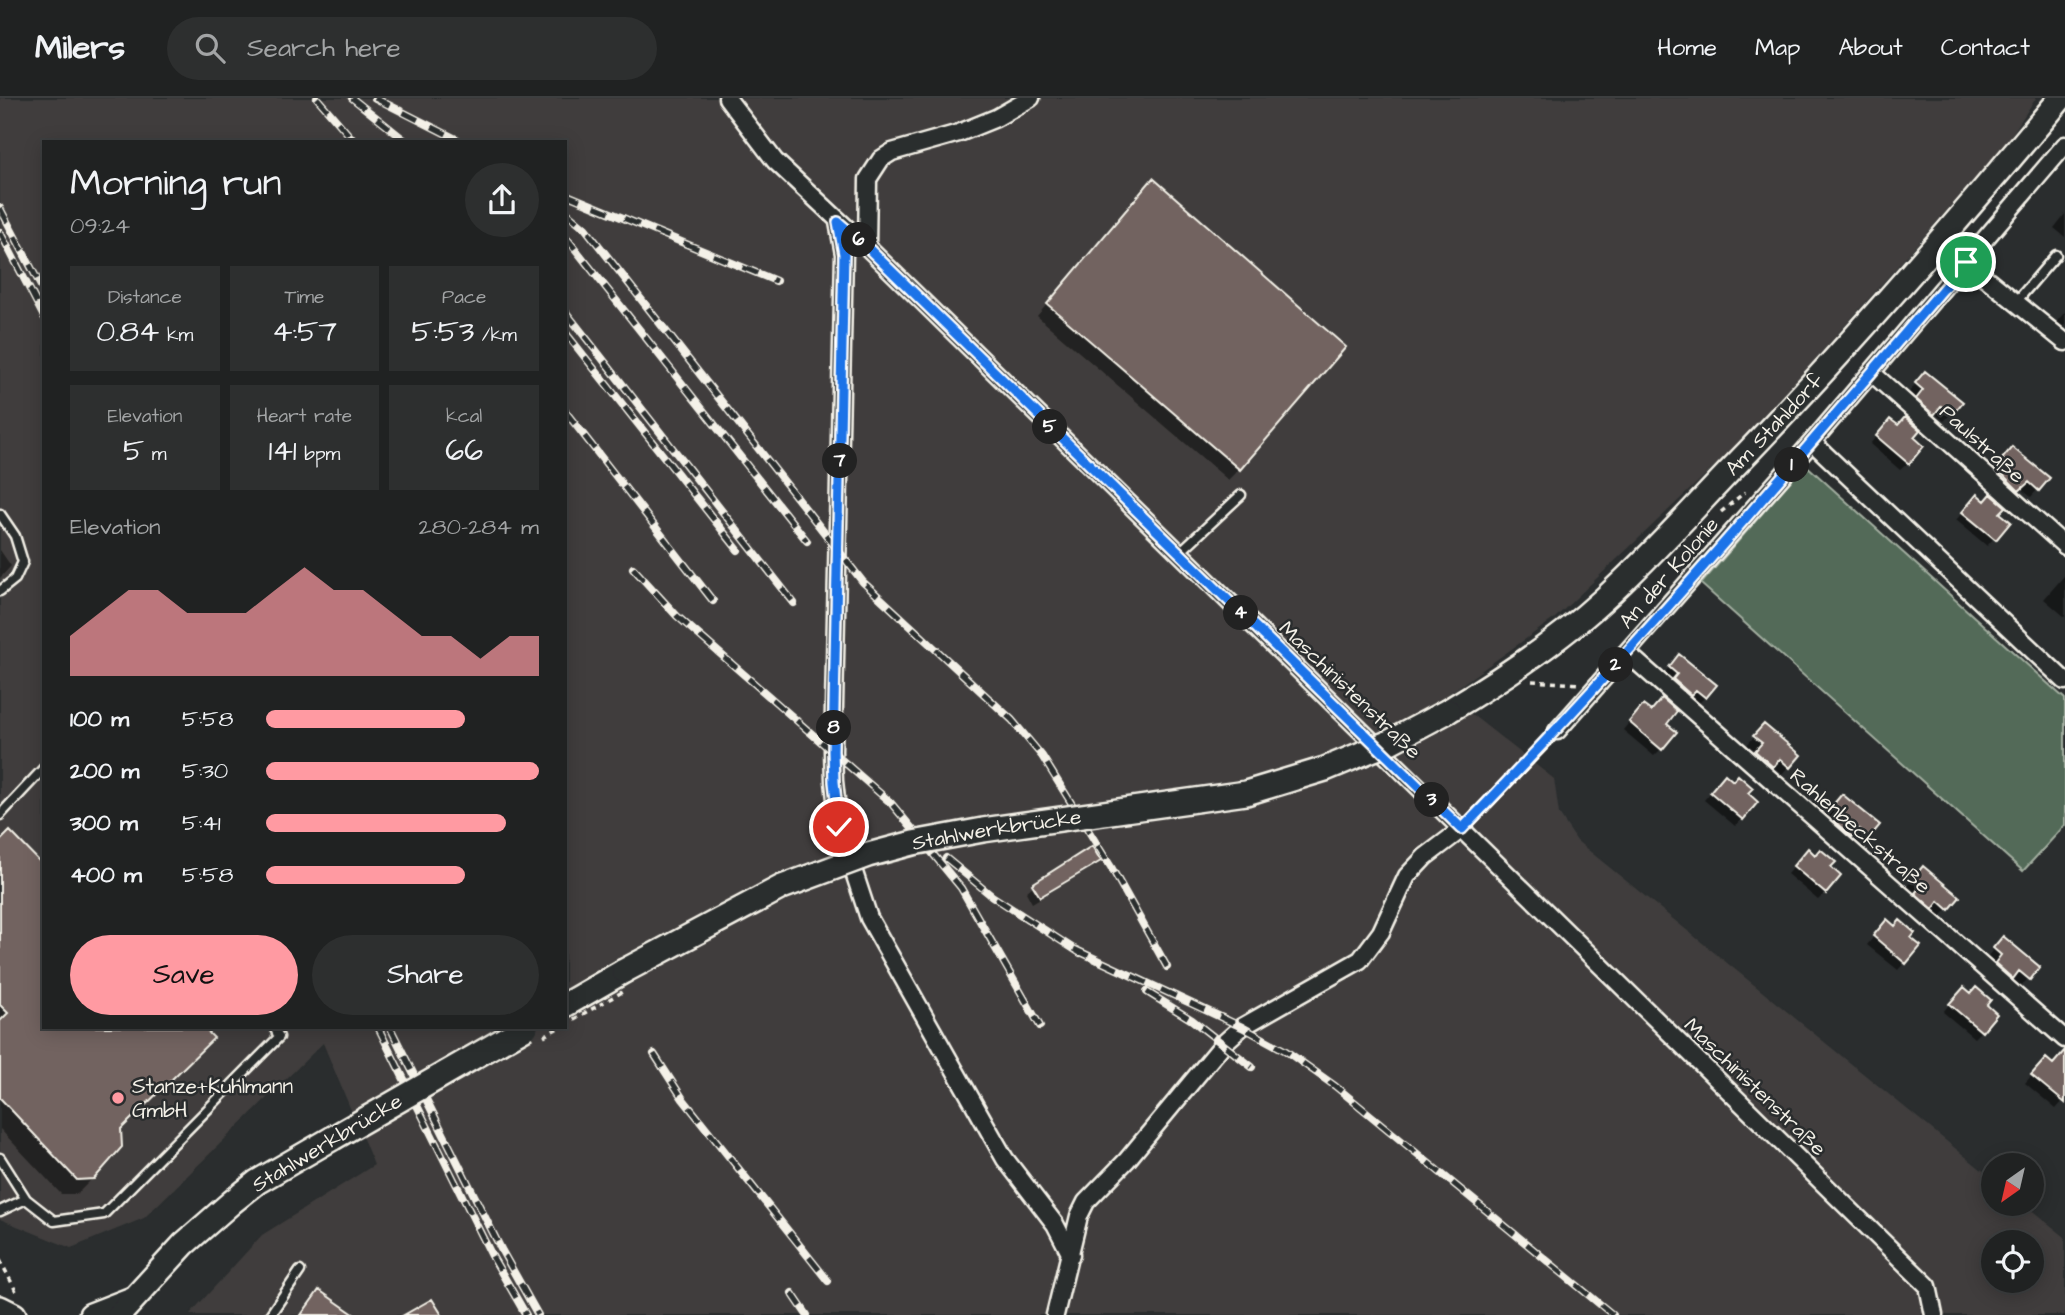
<!DOCTYPE html>
<meta charset="utf-8">
<style>
:root{--surface:#202222;--page:#2d2f2f;--text:#f1f3f6;--muted:#a2a4a5;--line:#3d3f40;--accent:#ff9aa2}
body{margin:0;font-family:"Architects Daughter",sans-serif;background:var(--page);color:var(--text);height:100vh;display:flex;flex-direction:column;font-size:26px;white-space:nowrap}
*{box-sizing:border-box;margin:0}
p{font-size:23px;color:var(--muted)}
.icon{flex:none;width:38px;height:38px;fill:none;stroke:currentColor;stroke-width:2;stroke-linecap:round;stroke-linejoin:round}
.map{position:relative;flex:1;overflow:hidden}
.sheet{position:absolute;left:42px;top:42px;width:525px;height:889px;display:flex;flex-direction:column;background:var(--surface);border-radius:0px;box-shadow:0 4px 18px #0003,0 0 0 2px var(--line)}
.sheet>*{flex:none}
.needle{width:46px;rotate:214deg}
.controls{position:absolute;left:1981px;top:1055px;display:grid;gap:14px}
.controls a{display:grid;place-items:center;width:63px;height:63px;border-radius:50%;background:var(--surface);box-shadow:0 4px 18px #0003,0 0 0 2px var(--line);font-size:35px}
.pin{position:absolute;display:grid;place-items:center;width:60px;height:60px;color:#fff;margin:-30px;border:4px solid #fff;border-radius:50%;box-shadow:0 2px 7px #0007}
.km{position:absolute;width:35px;height:35px;margin:-18px;border-radius:50%;background:#222;color:#fff;font-size:19px;line-height:35px;text-align:center}
.round{display:grid;place-items:center;flex:none;width:74px;height:74px;border-radius:37px;background:var(--page)}
.summary{display:flex;align-items:center;justify-content:space-between;height:119px;padding:0 28px}
h1{font-size:38px;font-weight:600;line-height:52px}
.metrics{display:grid;grid-template-columns:repeat(3,1fr);gap:10px;height:119px;padding:7px 28px}
.metrics div{display:grid;align-content:center;border-radius:0px;background:var(--page);text-align:center}
.metrics b{font-size:30px;font-weight:600}
.metrics small{font-size:19px;font-weight:400}
.metrics p{font-size:19px}
.chart{height:196px;padding:14px 28px}
.chart p{display:flex;justify-content:space-between}
.chart svg{width:100%;height:126px;margin-top:7px;fill:var(--accent);opacity:.7}
.cta{display:flex;gap:14px;margin-top:auto;padding:14px 28px}
.cta a{flex:1;height:80px;border-radius:42px;background:var(--accent);color:#111;font-size:28px;font-weight:600;line-height:80px;text-align:center}
.cta a+a{background:var(--page);color:var(--text)}
ul{padding:0 28px;list-style:none;font-size:23px}
li{display:grid;grid-template-columns:112px 84px 1fr;align-items:center;height:52px}
li i{height:18px;border-radius:9px;background:var(--accent)}
header{display:flex;align-items:center;gap:42px;box-sizing:border-box;height:98px;padding:0 35px;background:var(--surface);border-bottom:2px solid var(--line)}
header strong{font-size:33px}
nav{display:flex;gap:38px;margin-inline-start:auto;font-size:24px}
.search{width:490px;height:63px;background:var(--page);display:flex;align-items:center;gap:18px;box-sizing:border-box;padding:0 24px;border-radius:38px;color:var(--muted);font-size:26px}
.map>svg:first-child{display:block}
.built{fill:#403e3d;fill-rule:evenodd}
.grass{fill:#526b59;stroke:#a3aea0;stroke-width:2}
.shadow{fill:#0007}
.building{fill:#726460;stroke:#f4f1e8;stroke-width:2}
.lines{fill:none;stroke-linecap:round;stroke-linejoin:round}
.service-casing{stroke:#f4f1e8;stroke-width:13}
.minor-casing{stroke:#f4f1e8;stroke-width:21}
.secondary-casing{stroke:#f4f1e8;stroke-width:28}
.path{stroke:#f4f1e8;stroke-width:3.5;stroke-dasharray:5 5;stroke-linecap:butt}
.service{stroke:#2a2d2e;stroke-width:8}
.minor{stroke:#2a2d2e;stroke-width:16}
.secondary{stroke:#2a2d2e;stroke-width:23}
.rail-casing{stroke:#f4f1e8;stroke-width:8}
.rail{stroke:#2a2d2e;stroke-width:5;stroke-dasharray:16;stroke-linecap:butt}
.secondary-bridge-casing{stroke:#f4f1e8;stroke-width:28;stroke-linecap:butt}
.path-bridge{stroke:#f4f1e8;stroke-width:3.5;stroke-dasharray:5 5;stroke-linecap:butt}
.secondary-bridge{stroke:#2a2d2e;stroke-width:23}
.route-casing{stroke:#fff;stroke-width:14}
.route{stroke:#1a73e8;stroke-width:9}
.poi-dot{fill:#ff9aa2;stroke:#2a2d2e;stroke-width:2.5}
.labels{text-anchor:middle;dominant-baseline:central;stroke-width:5;stroke-linejoin:round;paint-order:stroke}
.street-label{font-size:21px;fill:#f4f1e8;stroke:#2a2d2e}
.poi-label{font-size:21px;fill:#f4f1e8;stroke:#2a2d2e;text-anchor:start}
</style>
<header>
<strong>Milers</strong>
<div class="search"><svg class="icon" aria-label="search" viewBox="0 0 24 24"><circle cx="10" cy="10" r="6"/><path d="M15 15l6 6"/></svg>Search here</div>
<nav><a>Home</a><a>Map</a><a>About</a><a>Contact</a></nav>
</header>
<div class="map">
<svg width="2065" height="1217" viewBox="0 0 2065 1217">
<rect width="100%" height="100%" fill="#2a2d2e"/>
<filter id="ink" filterUnits="userSpaceOnUse"><feTurbulence type="fractalNoise" baseFrequency=".0143" numOctaves="2"/><feDisplacementMap in="SourceGraphic" scale="14" xChannelSelector="R" yChannelSelector="G"/><feConvolveMatrix kernelMatrix="1 2 1 2 8 2 1 2 1" color-interpolation-filters="sRGB"/></filter>
<g filter="url(#ink)">
<path class="built" d="M 0,0 L 2036,0 L 2004,48 L 1802,276 L 1721,362 L 1555,520 L 1447,597 L 1554,681 L 1559,716 L 1577,743 L 1993,1081 L 1993,1106 L 2024,1106 L 2065,1139 L 2065,1217 L 189,1217 L 262,1137 L 374,1067 L 323,945 L 144,1120 L 71,1150 L 0,1121 ZM 44,44 L 565,44 L 565,929 L 44,929 ZM 1993,1144 L 2032,1144 L 2032,1183 L 1993,1183 Z"/>
<path class="grass" d="M 1805,366 L 2065,601 L 2065,727 L 2023,773 L 1701,486 Z"/>
<path class="shadow" d="M 1142,94 L 1239,371 L 1228,382 L 1037,218 Z
M 2065,116 L 2065,139 L 2054,130 Z
M 2065,214 L 2065,245 L 2050,231 Z
M 1918,283 L 1951,316 L 1944,323 L 1934,315 L 1926,323 L 1910,309 L 1917,301 L 1909,294 Z
M 1883,330 L 1911,340 L 1908,365 L 1900,372 L 1870,346 Z
M 2005,358 L 2038,391 L 2031,399 L 2020,390 L 2012,398 L 1997,385 L 2004,376 L 1996,369 Z
M 1970,406 L 1998,416 L 2008,424 L 1987,448 L 1956,422 Z
M 0,452 L 11,468 L 0,480 Z
M 2064,478 L 2065,479 L 2065,519 L 2044,501 Z
M 1672,566 L 1705,599 L 1698,606 L 1663,577 Z
M 1636,616 L 1664,626 L 1661,651 L 1654,658 L 1623,632 Z
M 1757,635 L 1789,668 L 1782,676 L 1772,668 L 1764,675 L 1749,662 L 1756,653 L 1747,647 Z
M 1718,686 L 1746,695 L 1742,721 L 1735,728 L 1704,702 Z
M 1835,706 L 1868,739 L 1861,746 L 1851,738 L 1843,745 L 1828,731 L 1834,723 L 1826,717 Z
M 0,746 L 44,929 L 119,1030 L 93,1080 L 77,1096 L 61,1096 L 0,1031 Z
M 1091,751 L 1098,762 L 1092,769 L 1032,805 L 1026,794 L 1033,788 Z
M 1801,760 L 1829,770 L 1825,795 L 1818,802 L 1787,776 Z
M 1916,778 L 1948,811 L 1941,818 L 1931,810 L 1925,817 L 1909,803 L 1915,796 L 1906,789 Z
M 1880,831 L 1908,840 L 1919,849 L 1898,872 L 1867,847 Z
M 1996,848 L 2028,881 L 2021,888 L 2011,880 L 2004,887 L 1989,873 L 1995,866 L 1987,859 Z
M 1956,898 L 1984,908 L 1981,933 L 1974,940 L 1943,914 Z
M 2065,954 L 2065,1001 L 2056,1011 L 2025,985 L 2039,969 L 2053,968 Z
M 319,1194 L 352,1217 L 299,1217 Z"/>
<path class="building" d="M 1153,80 L 1346,249 L 1240,372 L 1047,206 Z
M 1925,273 L 1963,304 L 1952,317 L 1941,308 L 1934,317 L 1916,301 L 1923,292 L 1915,285 Z
M 1905,319 L 1920,332 L 1914,339 L 1924,348 L 1909,366 L 1876,338 L 1890,321 L 1898,327 Z
M 2012,349 L 2050,380 L 2039,393 L 2029,384 L 2019,393 L 2003,377 L 2010,368 L 2002,361 Z
M 1977,396 L 1985,403 L 1991,396 L 2006,409 L 2000,415 L 2011,424 L 1996,442 L 1962,414 Z
M 1679,556 L 1717,587 L 1706,600 L 1696,592 L 1691,597 L 1673,581 L 1677,576 L 1669,569 Z
M 1662,600 L 1677,613 L 1667,626 L 1677,634 L 1662,652 L 1629,624 L 1643,607 L 1651,613 Z
M 1764,626 L 1801,657 L 1790,670 L 1780,661 L 1773,669 L 1755,653 L 1762,645 L 1753,638 Z
M 1725,676 L 1733,683 L 1738,677 L 1753,690 L 1748,695 L 1758,704 L 1743,722 L 1710,694 Z
M 1842,696 L 1880,727 L 1869,740 L 1859,731 L 1852,739 L 1834,723 L 1840,715 L 1832,708 Z
M 10,733 L 44,768 L 44,929 L 203,929 L 214,940 L 121,1031 L 122,1049 L 94,1081 L 77,1082 L 0,1000 L 0,923 L 8,915 L 0,907 L 0,743 Z
M 1092,748 L 1101,763 L 1040,799 L 1032,786 Z
M 1808,750 L 1815,757 L 1820,751 L 1836,764 L 1831,769 L 1841,778 L 1826,796 L 1793,768 Z
M 1923,768 L 1960,799 L 1949,812 L 1939,803 L 1933,811 L 1915,795 L 1921,788 L 1912,781 Z
M 1887,821 L 1895,828 L 1900,822 L 1915,835 L 1911,840 L 1921,848 L 1906,866 L 1873,838 Z
M 2003,838 L 2040,869 L 2030,882 L 2019,873 L 2013,881 L 1995,865 L 2001,857 L 1993,850 Z
M 1964,889 L 1971,895 L 1976,889 L 1991,902 L 1987,907 L 1997,916 L 1982,934 L 1949,906 Z
M 2065,952 L 2065,1005 L 2031,977 L 2046,960 L 2053,966 Z
M 319,1192 L 355,1217 L 301,1217 Z
M 432,1201 L 442,1217 L 404,1217 Z"/>
<g class="lines">
<g class="service-casing">
<path id="service" d="M 2016,204 L 2056,157
M 0,416 L 15,438 L 23,464 L 15,481 L 0,493
M 1179,455 L 1241,397
M 0,717 L 44,670
M 1462,731 L 1557,633
M 0,1060 L 26,1101 L 54,1123 L 104,1116 L 279,939 L 274,929
M 0,1113 L 26,1101
M 270,1217 L 300,1173"/>
</g>
<g class="minor-casing">
<path id="minor" d="M 727,0 L 775,63 L 867,149 L 1928,1188 L 1934,1217
M 838,124 L 844,156 L 833,653 L 834,683 L 839,729 L 869,820 L 1005,1061 L 1055,1126 L 1071,1157
M 867,149 L 868,81 L 881,61 L 892,54 L 959,35 L 996,20 L 1031,0
M 1966,164 L 2065,244
M 1872,275 L 2065,448
M 1812,344 L 2065,583
M 1627,555 L 2065,941
M 1557,633 L 1812,344 L 2065,47
M 1055,1217 L 1079,1118 L 1086,1104 L 1127,1062 L 1224,945 L 1242,929 L 1360,862 L 1381,834 L 1407,778 L 1425,759 L 1462,731"/>
</g>
<g class="secondary-casing">
<g id="secondary">
<path id="s1" d="M 1448,613 C 1503,580 1556,545 1603,502 C 1654,456 1700,403 1748,354 C 1857,240 1960,121 2061,0"/>
<path d="M 565,907 L 624,873"/>
<path d="M 0,1210 L 14,1217"/>
<path d="M 91,1217 L 132,1201"/>
<path d="M 119,1217 L 184,1146 L 232,1104 L 257,1084 L 333,1040"/>
</g>
</g>
<path class="path" d="M 1721,414 L 1745,394
M 1532,583 L 1579,586
M 0,1162 L 18,1197"/>
<use href="#service" class="service"/>
<use href="#minor" class="minor"/>
<use href="#secondary" class="secondary"/>
<g class="rail-casing">
<path id="rail" d="M 317,0 L 355,44
M 352,0 L 407,44
M 375,0 L 462,44
M 565,96 L 776,183
M 0,110 L 44,194
M 565,113 L 585,130 L 611,163 L 863,484 L 1012,622 L 1042,658 L 1111,769 L 1167,869
M 0,134 L 44,219
M 565,138 L 807,443
M 565,213 L 794,505
M 565,234 L 738,452
M 565,313 L 713,503
M 633,470 L 677,518 L 891,705 L 961,790 L 1040,928
M 946,760 L 992,798 L 1080,855
M 1074,851 L 1242,929 L 1286,953 L 1335,988 L 1613,1217
M 1147,894 L 1192,922 L 1252,969
M 378,929 L 492,1158 L 526,1217
M 390,929 L 502,1153 L 538,1217
M 654,956 L 683,1001 L 828,1183
M 792,1195 L 807,1217"/>
</g>
<use href="#rail" class="rail"/>
<g class="secondary-bridge-casing">
<g id="secondary-bridge">
<path id="s2" d="M 624,873 L 782,789 L 868,757 L 913,745 L 983,732 L 1246,695 L 1325,671 L 1388,645 L 1448,613"/>
<path d="M 333,1040 L 526,929"/>
</g>
</g>
<path class="path-bridge" d="M 565,926 L 624,893
M 544,938 L 560,929"/>
<use href="#secondary-bridge" class="secondary-bridge"/>
</g>
</g>
<g class="lines" filter="url(#ink)">
<g class="route-casing">
<path id="route" d="M 839,729 L 834,684 L 833,653 L 844,156 L 838,124 L 867,149 L 1462,731 C 1638,549 1802,356 1966,164"/>
</g>
<use href="#route" class="route"/>
</g>
<circle class="poi-dot" cx="118" cy="1000" r="7"/>
<g class="labels">
<g class="street-label">
<text stroke="none"><textPath href="#s1" startOffset="436">Am Stahldorf</textPath></text>
<text transform="translate(1982 346) rotate(42)">Paulstraße</text>
<text transform="translate(1669 475) rotate(-49)">An der Kolonie</text>
<text transform="translate(1350 592) rotate(44)">Maschinistenstraße</text>
<text stroke="none"><textPath href="#s2" startOffset="402">Stahlwerkbrücke</textPath></text>
<text transform="translate(1860 733) rotate(41)">Rahlenbeckstraße</text>
<text transform="translate(1755 989) rotate(44)">Maschinistenstraße</text>
<text transform="translate(327 1045) rotate(-31)">Stahlwerkbrücke</text>
</g>
<g class="poi-label">
<text x="132" y="988">Stanze+Kuhlmann<tspan x="132" dy="24">GmbH</tspan></text>
</g>
</g>
</svg>
<div class="controls">
<a><svg class="needle" viewBox="-14 -14 28 28"><path d="M0-13l5 13h-10z" fill="#e53935"/><path d="M0 13l5-13h-10z" fill="#a2a4a5"/></svg></a>
<a><svg class="icon" aria-label="locate" viewBox="0 0 24 24"><circle cx="12" cy="12" r="6"/><path d="M12 2v4M12 18v4M2 12h4M18 12h4"/></svg></a>
</div>
<div class="pin" style="left:1966px;top:164px;background:#1e9e55"><svg class="icon" aria-label="arrive" viewBox="0 0 24 24"><path d="M6 21V4h12l-3 4 3 4H6"/></svg></div>
<div class="pin" style="left:839px;top:729px;background:#d93025"><svg class="icon" aria-label="check" viewBox="0 0 24 24"><path d="M5 12l5 5 9-10"/></svg></div>
<b class="km" style="left:1792px;top:367px">1</b>
<b class="km" style="left:1616px;top:567px">2</b>
<b class="km" style="left:1432px;top:702px">3</b>
<b class="km" style="left:1241px;top:515px">4</b>
<b class="km" style="left:1050px;top:329px">5</b>
<b class="km" style="left:859px;top:142px">6</b>
<b class="km" style="left:840px;top:363px">7</b>
<b class="km" style="left:834px;top:630px">8</b>
<section class="sheet">
<div class="summary"><div><h1>Morning run</h1><p>09:24</p></div><a class="round"><svg class="icon" aria-label="share" viewBox="0 0 24 24"><path d="M12 15V3M7 8l5-5 5 5M5 13v7h14v-7"/></svg></a></div>
<div class="metrics">
<div><p>Distance</p><b>0.84<small> km</small></b></div>
<div><p>Time</p><b>4:57</b></div>
<div><p>Pace</p><b>5:53<small> /km</small></b></div>
</div>
<div class="metrics">
<div><p>Elevation</p><b>5<small> m</small></b></div>
<div><p>Heart rate</p><b>141<small> bpm</small></b></div>
<div><p>kcal</p><b>66</b></div>
</div>
<div class="chart"><p><span>Elevation</span>280–284 m</p>
<svg viewBox="0 0 160 44" preserveAspectRatio="none"><path d="M0 44V30L10 22L20 14L30 14L40 22L50 22L60 22L70 14L80 6L90 14L100 14L110 22L120 30L130 30L140 38L150 30L160 30V44z"/></svg>
</div>
<ul>
<li><b>100 m</b>5:58<i style="width:73%"></i></li>
<li><b>200 m</b>5:30<i style="width:100%"></i></li>
<li><b>300 m</b>5:41<i style="width:88%"></i></li>
<li><b>400 m</b>5:58<i style="width:73%"></i></li>
</ul>
<div class="cta"><a>Save</a><a>Share</a></div>
</section>
</div>
